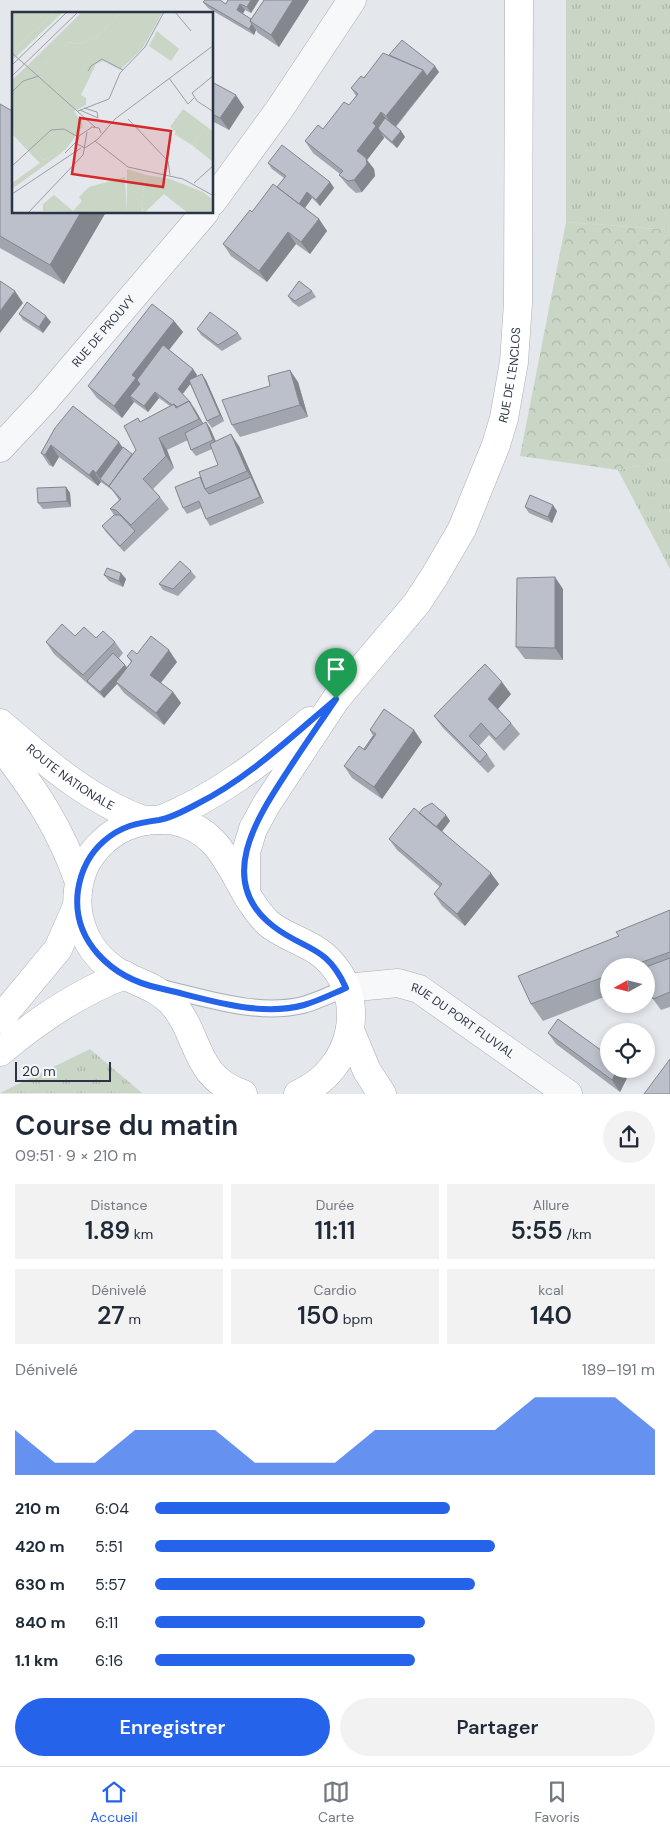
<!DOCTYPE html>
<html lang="fr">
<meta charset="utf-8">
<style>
:root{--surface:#fff;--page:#f2f2f3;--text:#1f2937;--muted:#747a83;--line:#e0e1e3;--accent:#2563eb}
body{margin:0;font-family:"DM Sans",sans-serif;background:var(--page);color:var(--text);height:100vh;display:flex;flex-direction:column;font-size:19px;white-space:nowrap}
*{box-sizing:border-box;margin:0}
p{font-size:16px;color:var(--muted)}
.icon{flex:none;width:28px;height:28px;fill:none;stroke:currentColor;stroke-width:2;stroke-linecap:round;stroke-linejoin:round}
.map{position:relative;height:1094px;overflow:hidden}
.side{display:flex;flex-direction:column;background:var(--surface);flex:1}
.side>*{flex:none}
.needle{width:32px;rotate:262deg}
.buttons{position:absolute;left:600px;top:958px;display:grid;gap:10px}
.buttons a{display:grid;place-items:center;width:55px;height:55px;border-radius:50%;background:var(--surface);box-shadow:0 2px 8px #0003;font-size:25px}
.scale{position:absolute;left:15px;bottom:12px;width:96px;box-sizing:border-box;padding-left:5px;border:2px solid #2b3445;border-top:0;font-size:14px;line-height:18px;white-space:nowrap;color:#2b3445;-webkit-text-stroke:4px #f4f6f9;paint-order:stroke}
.pin{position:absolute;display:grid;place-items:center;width:42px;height:42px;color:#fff;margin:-51px -21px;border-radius:50% 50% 50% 0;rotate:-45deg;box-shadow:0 0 5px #0007}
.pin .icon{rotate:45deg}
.round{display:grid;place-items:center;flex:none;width:52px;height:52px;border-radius:26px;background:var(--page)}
.overview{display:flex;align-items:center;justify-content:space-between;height:85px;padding:0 15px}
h1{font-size:28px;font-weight:600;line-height:38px}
.stats{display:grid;grid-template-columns:repeat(3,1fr);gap:8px;height:85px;padding:5px 15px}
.stats div{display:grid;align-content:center;border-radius:0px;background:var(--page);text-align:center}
.stats b{font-size:25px;font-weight:600}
.stats small{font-size:14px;font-weight:400}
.stats p{font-size:14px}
.chart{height:140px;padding:10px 15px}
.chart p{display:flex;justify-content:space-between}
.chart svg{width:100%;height:90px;margin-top:5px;fill:var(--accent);opacity:.7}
.action{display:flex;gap:10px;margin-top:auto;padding:10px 15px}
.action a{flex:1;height:58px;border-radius:30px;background:var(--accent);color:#fff;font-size:20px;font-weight:600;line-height:58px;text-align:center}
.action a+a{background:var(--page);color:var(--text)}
ul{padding:0 15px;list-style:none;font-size:16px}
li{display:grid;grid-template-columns:80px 60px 1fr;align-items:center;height:38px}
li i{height:12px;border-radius:6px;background:var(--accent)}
.dock{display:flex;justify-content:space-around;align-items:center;height:70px;border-top:1px solid var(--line);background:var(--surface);font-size:14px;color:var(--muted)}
.dock a{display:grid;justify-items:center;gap:2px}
.dock .current{color:var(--accent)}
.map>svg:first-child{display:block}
.grass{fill:url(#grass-tufts)}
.forest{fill:url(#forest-crowns)}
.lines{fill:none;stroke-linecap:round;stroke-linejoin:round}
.lane-casing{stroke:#a9aeb7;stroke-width:18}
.street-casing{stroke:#a9aeb7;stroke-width:29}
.secondary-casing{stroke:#a9aeb7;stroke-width:29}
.lane{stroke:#f7f8fa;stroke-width:16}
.street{stroke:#f7f8fa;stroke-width:28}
.secondary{stroke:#fff;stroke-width:28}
.wall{fill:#a1a5ae}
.shaded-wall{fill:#83868d}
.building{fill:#bbc0ca;stroke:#83868d}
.route-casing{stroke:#fff;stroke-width:10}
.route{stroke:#2563eb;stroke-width:6}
.labels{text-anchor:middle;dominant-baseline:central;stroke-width:5;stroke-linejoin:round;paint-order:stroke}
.street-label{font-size:12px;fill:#2b3445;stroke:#f4f6f9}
.inset-road{fill:none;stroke:#9a9fa9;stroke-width:1}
.view{fill:#d62828;fill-opacity:0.15;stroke:#d62828;stroke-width:2.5}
.inset-edge{fill:none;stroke:#2b3445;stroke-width:2.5}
</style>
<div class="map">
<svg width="670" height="1094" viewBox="0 0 670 1094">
<defs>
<pattern id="grass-tufts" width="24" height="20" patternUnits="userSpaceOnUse" patternTransform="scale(1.25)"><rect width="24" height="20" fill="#c9d6c5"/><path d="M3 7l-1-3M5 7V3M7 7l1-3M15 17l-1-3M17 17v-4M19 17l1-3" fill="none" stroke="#adb8ab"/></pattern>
<pattern id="forest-crowns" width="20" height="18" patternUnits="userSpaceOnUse" patternTransform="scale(1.25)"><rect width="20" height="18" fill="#c9d6c5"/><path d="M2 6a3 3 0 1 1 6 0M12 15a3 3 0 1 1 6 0" fill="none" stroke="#adb8ab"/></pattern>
</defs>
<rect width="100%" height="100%" fill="#e4e7ec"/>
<path class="grass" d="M 566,0 L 670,0 L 670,230 L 566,222 Z
M 670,459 L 670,569 L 618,470 Z
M 90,1049 L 142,1093 L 0,1093 Z"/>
<path class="forest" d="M 566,222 L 670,230 L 670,459 L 618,470 L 520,456 Z"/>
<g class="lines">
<g class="lane-casing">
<path id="lane" d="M 161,988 C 206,998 257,1016 303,1005 C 317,1001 332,994 346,988"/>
</g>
<g class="street-casing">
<g id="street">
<path d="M 212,202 L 279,110 L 352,0"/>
<path id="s1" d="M 0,448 L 44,401 L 205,212"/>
<path id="s2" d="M 346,988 L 398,983 L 419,989 L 568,1094"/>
</g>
</g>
<g class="secondary-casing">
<g id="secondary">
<path id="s3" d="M 0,723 C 46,762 89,801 146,821"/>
<path d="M 0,745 C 35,791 60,827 79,882"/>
<path d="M 160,820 C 217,797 263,761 310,721"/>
<path id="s4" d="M 246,891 L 246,852 L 253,829 L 266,805 L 336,699 L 417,603 L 434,577 L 462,529 L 496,445 L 504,418 L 514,362 L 518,303 L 519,0"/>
<path d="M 0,1019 L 58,949 L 77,906"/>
<path d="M 350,1030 L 367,1071 L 382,1094"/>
<path d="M 0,1052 C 38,1020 79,992 125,975"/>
<path d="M 243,1094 C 192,1076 201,1036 172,1003 C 156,986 137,983 118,972 C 85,952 70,913 81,876 C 87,855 105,836 125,827 C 141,820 158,818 175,821 C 230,832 233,889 268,923 C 284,937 306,941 323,955 C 371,996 354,1070 298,1094"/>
</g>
</g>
<use href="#lane" class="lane"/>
<use href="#street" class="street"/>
<use href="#secondary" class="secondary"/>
</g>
<path class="wall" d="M 228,0 L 259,0 L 251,13 L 245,10 L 243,14 L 251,19 L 264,0 L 309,0 L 279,47 L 258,33 L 256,30 L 254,35 L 208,8 L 203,2 L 226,4 Z
M 389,55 L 439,72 L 396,127 L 401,131 L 405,137 L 397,148 L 384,137 L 384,138 L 367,160 L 374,169 L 375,176 L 362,192 L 356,193 L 348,186 L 339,175 L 340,174 L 313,153 L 305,141 L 323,129 L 349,105 L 356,96 L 351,88 Z
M 212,82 L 244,107 L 229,130 L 212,121 Z
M 0,104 L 14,212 L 106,212 L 64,284 L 0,248 Z
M 268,163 L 330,182 L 334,188 L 320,206 L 312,198 L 305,208 L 319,219 L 327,231 L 310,254 L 296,244 L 267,282 L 231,256 L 223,244 L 252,212 L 277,187 L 284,178 L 272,169 Z
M 312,291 L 316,297 L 299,307 L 292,302 L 288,296 Z
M 19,314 L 51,322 L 43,333 L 23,320 Z
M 174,321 L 183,332 L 169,350 L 193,369 L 197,375 L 196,377 L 206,380 L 224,421 L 212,428 L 207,421 L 190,384 L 182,394 L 191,403 L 195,409 L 203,424 L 206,422 L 210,428 L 215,441 L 239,446 L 264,503 L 210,526 L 206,519 L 201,508 L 187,514 L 183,508 L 200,477 L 218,465 L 212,449 L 196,456 L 191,450 L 188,440 L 167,450 L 174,468 L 153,489 L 160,497 L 169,509 L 124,552 L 106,532 L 102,526 L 114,515 L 110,509 L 119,500 L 112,490 L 101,482 L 98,486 L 59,457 L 53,467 L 49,465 L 41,453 L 55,428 L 123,447 L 132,454 L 136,450 L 140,422 L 170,406 L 159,398 L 148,412 L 134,402 L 122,418 L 97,398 L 88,386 Z
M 197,329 L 238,333 L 242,339 L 222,351 L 201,335 Z
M 298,382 L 308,417 L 240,437 L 232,425 Z
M 66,487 L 70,493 L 71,507 L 43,509 L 38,503 Z
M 525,507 L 557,511 L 552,523 L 529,513 Z
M 191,571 L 196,577 L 178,596 L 163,590 L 159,584 Z
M 121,573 L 126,579 L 123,587 L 109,581 L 104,575 Z
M 563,589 L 563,660 L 525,659 L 516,647 Z
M 75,636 L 96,638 L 115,642 L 123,653 L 119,658 L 127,667 L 131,662 L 127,656 L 137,654 L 177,662 L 161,683 L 173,692 L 181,703 L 164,725 L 124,693 L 117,684 L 104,698 L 54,654 L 46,642 Z
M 511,694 L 498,709 L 511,723 L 520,734 L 504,751 L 489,735 L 479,746 L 487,754 L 495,766 L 488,773 L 443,728 L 434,716 Z
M 370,730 L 414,730 L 422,742 L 382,799 L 352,778 L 344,766 L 364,749 L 373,736 Z
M 419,813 L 446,815 L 450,821 L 442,831 L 499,884 L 465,926 L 442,906 L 434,894 L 440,887 L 397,850 L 389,839 Z
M 670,910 L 670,1007 L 661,1010 L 653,999 L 646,983 L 646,966 L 609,966 L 609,995 L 543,1021 L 531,1004 L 619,936 Z
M 548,1033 L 609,1069 L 623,1069 L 628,1076 L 620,1092 L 556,1044 Z"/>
<path class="shaded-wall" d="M 251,0 L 259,0 L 251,13 L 247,7 Z
M 293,0 L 309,0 L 279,47 L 271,35 Z
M 240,4 L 245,10 L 241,16 L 237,10 Z
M 252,24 L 256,30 L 254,35 L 249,29 Z
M 435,66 L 439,72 L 394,128 L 386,116 L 423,70 Z
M 236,95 L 244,107 L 229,130 L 220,118 Z
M 381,112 L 390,124 L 380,131 L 384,138 L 367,160 L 374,169 L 375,176 L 362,192 L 354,180 L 357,151 L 373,123 Z
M 401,131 L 405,137 L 397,148 L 392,142 Z
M 330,182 L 334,188 L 320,206 L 316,200 Z
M 307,192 L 312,198 L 302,212 L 298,205 Z
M 81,212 L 106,212 L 64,284 L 50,265 Z
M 319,219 L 327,231 L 310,254 L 301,242 Z
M 288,232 L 296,244 L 267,282 L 259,271 Z
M 15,291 L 23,303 L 0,333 L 0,311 Z
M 46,316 L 51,322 L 43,333 L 39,327 Z
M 174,321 L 183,332 L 141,386 L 130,396 L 134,402 L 122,418 L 114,406 L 132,375 Z
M 193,369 L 197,375 L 182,395 L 178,389 Z
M 290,370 L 298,382 L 308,417 L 300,405 Z
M 202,374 L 206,380 L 224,421 L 220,415 Z
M 155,392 L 159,398 L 148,412 L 144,406 Z
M 189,401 L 197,413 L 207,430 L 199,419 Z
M 206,422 L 210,428 L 218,446 L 213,440 Z
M 231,434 L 239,446 L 264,503 L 260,497 L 251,477 L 247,471 Z
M 159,438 L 167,450 L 174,468 L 166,456 Z
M 119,442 L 127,454 L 100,479 L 104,485 L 96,473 Z
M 51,445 L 59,457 L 53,467 L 45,455 Z
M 93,470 L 101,482 L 98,486 L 89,475 Z
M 66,487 L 70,493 L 71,507 L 67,501 Z
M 553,505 L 557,511 L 552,523 L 548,517 Z
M 121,573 L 126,579 L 123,587 L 119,581 Z
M 555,577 L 563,589 L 563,660 L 555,648 Z
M 169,650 L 177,662 L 158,686 L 150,675 Z
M 125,665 L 129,671 L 116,682 L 117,684 L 104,698 L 100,692 Z
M 502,682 L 511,694 L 496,711 L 488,699 Z
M 173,692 L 181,703 L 164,725 L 156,713 Z
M 414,730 L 422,742 L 382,799 L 374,787 Z
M 446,815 L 450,821 L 440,834 L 435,828 Z
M 491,873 L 499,884 L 465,926 L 457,914 Z
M 618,1069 L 623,1069 L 628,1076 L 620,1092 L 612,1080 Z"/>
<path class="building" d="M 205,0 L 220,0 L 226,4 L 228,0 L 251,0 L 247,7 L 240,4 L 237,10 L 251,19 L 250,21 L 252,24 L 249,29 L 203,2 Z
M 264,0 L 293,0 L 271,35 L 250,21 Z
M 402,40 L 435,66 L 427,76 L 423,70 L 389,55 Z
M 383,53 L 423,70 L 386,116 L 381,112 L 373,123 L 376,126 L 357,151 L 366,158 L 367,164 L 354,180 L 348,181 L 339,175 L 343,171 L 305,141 L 318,125 L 323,129 L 344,102 L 349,105 L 358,94 L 351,88 L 361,76 L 364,78 Z
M 212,82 L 236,95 L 220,118 L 212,114 Z
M 0,104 L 14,112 L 14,212 L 81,212 L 50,265 L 0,236 Z
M 385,118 L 401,131 L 392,142 L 380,131 L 378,128 Z
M 282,145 L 330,182 L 316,200 L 307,192 L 299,204 L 277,187 L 286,176 L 268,163 Z
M 273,184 L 319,219 L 301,242 L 288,232 L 259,271 L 223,244 L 250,210 L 252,212 Z
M 0,281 L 15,291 L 0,311 Z
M 299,281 L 312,291 L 295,301 L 288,296 Z
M 27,302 L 46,316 L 39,327 L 19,314 Z
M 152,304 L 174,321 L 132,375 L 136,378 L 114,406 L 88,386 Z
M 210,312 L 238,333 L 218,345 L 197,329 Z
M 163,345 L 193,369 L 178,389 L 191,403 L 190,403 L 189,401 L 177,407 L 174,404 L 172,405 L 155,392 L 144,406 L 130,396 L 140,384 L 137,380 Z
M 290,370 L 300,405 L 232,425 L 222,400 L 270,386 L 268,376 Z
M 202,374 L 220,415 L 207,421 L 189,380 Z
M 189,401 L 199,419 L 159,438 L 166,456 L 143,479 L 160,497 L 131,525 L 116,510 L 110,509 L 121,499 L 109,486 L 136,450 L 124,426 L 138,418 L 140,422 L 174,404 L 176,408 Z
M 73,406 L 119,442 L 96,473 L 93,470 L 89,475 L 51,445 L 45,455 L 41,453 L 55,428 Z
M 206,422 L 213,440 L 191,450 L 185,433 Z
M 231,434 L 247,471 L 205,489 L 199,472 L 218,465 L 210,444 Z
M 123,447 L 132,454 L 109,486 L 100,479 Z
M 200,477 L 205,489 L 209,494 L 251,477 L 260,497 L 206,519 L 199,501 L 183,508 L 175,487 Z
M 66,487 L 67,501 L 38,503 L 37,488 Z
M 530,495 L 553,505 L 548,517 L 525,507 Z
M 114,515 L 120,515 L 135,531 L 120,546 L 102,526 Z
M 180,561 L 191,571 L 173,589 L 159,584 Z
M 107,568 L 121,573 L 119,581 L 104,575 Z
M 555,577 L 555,648 L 516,647 L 517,578 Z
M 62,624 L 75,636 L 84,627 L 96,638 L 103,631 L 115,642 L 83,675 L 46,642 Z
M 151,636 L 169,650 L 150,675 L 173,692 L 156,713 L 116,682 L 132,661 L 127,656 L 132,650 L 137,654 Z
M 113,653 L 125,665 L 100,692 L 87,681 Z
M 485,664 L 502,682 L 488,699 L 511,723 L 496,739 L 481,723 L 469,736 L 487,754 L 480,762 L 434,716 Z
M 384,709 L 414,730 L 374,787 L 344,766 L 359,746 L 365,750 L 376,734 L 370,730 Z
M 373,736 L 374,736 L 365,750 L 364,749 Z
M 432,803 L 446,815 L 436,827 L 419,813 L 423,808 Z
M 414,808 L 491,873 L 457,914 L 434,894 L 442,884 L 389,839 Z
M 670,910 L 670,952 L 631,966 L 609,966 L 609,975 L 531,1004 L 518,976 L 619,936 L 616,932 Z
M 670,958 L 670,992 L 653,999 L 646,983 L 646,967 Z
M 558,1019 L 609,1056 L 609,1069 L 618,1069 L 612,1080 L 548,1033 Z
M 670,1059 L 670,1094 L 644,1094 Z"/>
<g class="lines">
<g class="route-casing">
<path id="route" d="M 336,699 C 320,723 303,747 287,772 C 257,818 215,881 273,926 C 305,951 326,944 346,988 C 332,994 318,1001 304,1005 C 258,1018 204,998 159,988 C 112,978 71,941 78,890 C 81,871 89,854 104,841 C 121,826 137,823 159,820 C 171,818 186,810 197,804 C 249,778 292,736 336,699 Z"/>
</g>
<use href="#route" class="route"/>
</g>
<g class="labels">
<g class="street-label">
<text stroke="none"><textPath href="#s1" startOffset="156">RUE DE PROUVY</textPath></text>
<text stroke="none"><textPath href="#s4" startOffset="592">RUE DE L'ENCLOS</textPath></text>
<text stroke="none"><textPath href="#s3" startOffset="89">ROUTE NATIONALE</textPath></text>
<text stroke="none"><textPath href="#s2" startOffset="128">RUE DU PORT FLUVIAL</textPath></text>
</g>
</g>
<g transform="translate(12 12)">
<rect width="201" height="201" fill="#e4e7ec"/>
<path d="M 0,0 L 43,0 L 3,37 L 7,42 L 0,48 ZM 109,0 L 151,0 L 130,37 L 108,58 L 91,49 L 84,52 L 69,83 L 74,86 L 74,93 L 62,99 L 71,114 L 54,137 L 44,145 L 41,143 L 31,148 L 22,138 L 18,141 L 0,122 L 0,68 L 17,52 L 25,58 L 35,49 L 41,52 L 55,30 L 68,32 L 85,25 ZM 145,19 L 167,37 L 159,49 L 137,34 ZM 171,97 L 194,114 L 180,133 L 162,122 L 164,120 L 158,115 ZM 134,163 L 158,167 L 191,180 L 201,188 L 201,201 L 176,201 L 152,182 L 132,201 L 129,193 ZM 113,165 L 115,201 L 31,199 L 31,192 L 42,183 L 61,199 L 70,189 L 67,185 L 77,175 Z" fill="#c9d6c5"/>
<path d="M 43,0 L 51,0 L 7,42 L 3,37 ZM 70,0 L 109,0 L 85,25 L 68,32 L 55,30 L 41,53 L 35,49 L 25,58 L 17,52 ZM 194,114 L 201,120 L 201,150 L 180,133 ZM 22,138 L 31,148 L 41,143 L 44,145 L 0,177 L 0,171 L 28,151 L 18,141 ZM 115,157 L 134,163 L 129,193 L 131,201 L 115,201 Z" fill="#c9d6c5"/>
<path d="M 57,32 L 70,39 L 75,32 L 94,45 L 78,53 L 75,59 L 49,46 Z" fill="#c9d6c5"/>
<path class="inset-road" d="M 163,0 L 179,19M 0,41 L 83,115M 0,53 L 55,0M 76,59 L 79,54 L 90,47 L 111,58M 202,63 L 180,81 L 185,89 L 202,100M 0,64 L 66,0M 157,66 L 176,92 L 182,86M 0,80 L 11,69 L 27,64M 68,98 L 86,106 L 85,100 L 72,96M 66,99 L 97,87 L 108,61 L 133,35 L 152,0M 116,107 L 156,149 L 158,163M 89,121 L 87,116 L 80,115 L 67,124 L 65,132 L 73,136 L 86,127 L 103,107 L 202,33M 83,129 L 116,155 L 171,167 L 202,184M 53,141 L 65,129M 0,154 L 39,118 L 52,117 L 66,125M 182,171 L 202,153M 0,182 L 69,136M 16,201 L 71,143 L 75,120"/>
<path class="view" d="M 68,106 L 159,119 L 151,175 L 60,162 Z"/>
<rect width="201" height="201" class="inset-edge"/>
</g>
</svg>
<div class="buttons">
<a><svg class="needle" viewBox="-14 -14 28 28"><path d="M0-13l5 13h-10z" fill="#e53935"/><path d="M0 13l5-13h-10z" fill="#747a83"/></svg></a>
<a><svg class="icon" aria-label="locate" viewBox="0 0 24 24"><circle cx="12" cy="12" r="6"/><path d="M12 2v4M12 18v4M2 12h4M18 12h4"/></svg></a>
</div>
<div class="scale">20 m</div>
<div class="pin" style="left:336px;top:699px;background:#1e9e55"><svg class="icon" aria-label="arrive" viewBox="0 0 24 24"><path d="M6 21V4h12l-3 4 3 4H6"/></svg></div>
</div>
<section class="side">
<div class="overview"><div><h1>Course du matin</h1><p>09:51 · 9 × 210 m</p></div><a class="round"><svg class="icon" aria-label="share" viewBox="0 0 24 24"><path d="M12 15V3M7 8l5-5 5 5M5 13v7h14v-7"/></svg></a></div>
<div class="stats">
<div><p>Distance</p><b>1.89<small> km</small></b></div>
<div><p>Durée</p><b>11:11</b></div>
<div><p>Allure</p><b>5:55<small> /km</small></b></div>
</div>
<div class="stats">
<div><p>Dénivelé</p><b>27<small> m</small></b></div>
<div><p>Cardio</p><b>150<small> bpm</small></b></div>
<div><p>kcal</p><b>140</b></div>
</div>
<div class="chart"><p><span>Dénivelé</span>189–191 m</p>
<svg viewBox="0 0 160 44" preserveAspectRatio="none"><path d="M0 44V22L10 38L20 38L30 22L40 22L50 22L60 38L70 38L80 38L90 22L100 22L110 22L120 22L130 6L140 6L150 6L160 22V44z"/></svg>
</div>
<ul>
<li><b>210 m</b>6:04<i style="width:59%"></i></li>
<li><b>420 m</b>5:51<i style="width:68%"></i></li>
<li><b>630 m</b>5:57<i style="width:64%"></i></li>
<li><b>840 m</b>6:11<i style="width:54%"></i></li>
<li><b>1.1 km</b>6:16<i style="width:52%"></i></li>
</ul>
<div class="action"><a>Enregistrer</a><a>Partager</a></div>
</section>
<nav class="dock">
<a class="current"><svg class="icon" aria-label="home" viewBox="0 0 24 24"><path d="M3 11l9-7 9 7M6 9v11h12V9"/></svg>Accueil</a>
<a><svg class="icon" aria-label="map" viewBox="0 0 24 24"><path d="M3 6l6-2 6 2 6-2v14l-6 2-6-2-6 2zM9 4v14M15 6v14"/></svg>Carte</a>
<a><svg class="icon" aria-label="saved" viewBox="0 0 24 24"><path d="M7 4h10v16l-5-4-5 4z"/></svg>Favoris</a>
</nav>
